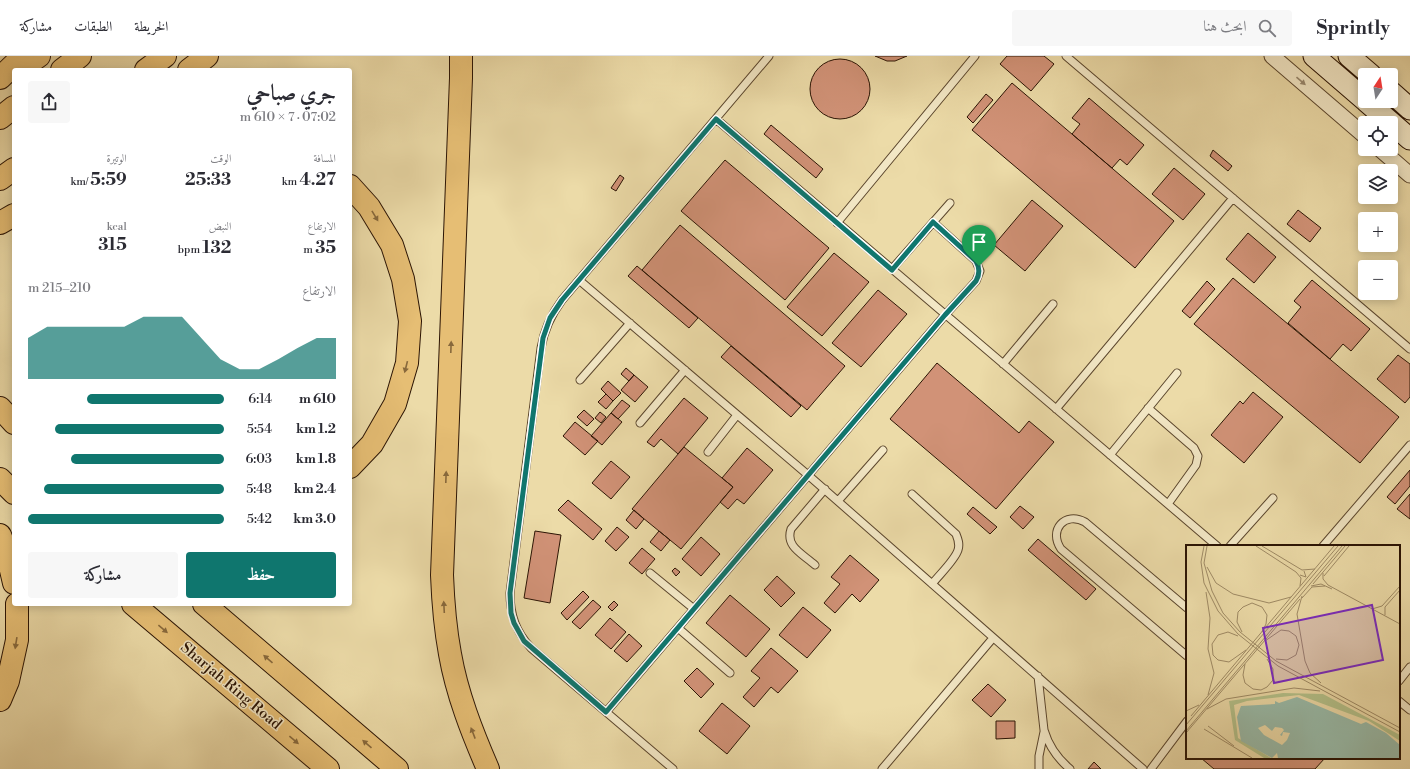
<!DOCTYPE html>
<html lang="ar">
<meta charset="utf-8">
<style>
:root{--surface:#fff;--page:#f7f7f7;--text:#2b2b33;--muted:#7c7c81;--line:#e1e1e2;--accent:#0f766e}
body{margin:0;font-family:"Libre Bodoni",Amiri,serif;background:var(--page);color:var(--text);direction:rtl;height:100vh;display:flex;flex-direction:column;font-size:15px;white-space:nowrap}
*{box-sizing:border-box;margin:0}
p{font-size:13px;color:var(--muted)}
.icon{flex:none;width:22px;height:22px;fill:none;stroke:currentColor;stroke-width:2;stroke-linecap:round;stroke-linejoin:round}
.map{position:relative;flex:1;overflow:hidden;direction:ltr}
.details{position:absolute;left:12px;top:12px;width:340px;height:538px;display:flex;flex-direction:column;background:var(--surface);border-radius:4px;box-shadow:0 2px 10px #0003;direction:rtl}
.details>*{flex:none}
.needle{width:26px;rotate:12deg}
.controls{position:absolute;left:1358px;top:12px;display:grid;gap:8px}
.controls a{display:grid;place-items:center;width:40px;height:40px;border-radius:4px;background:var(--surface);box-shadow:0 2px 10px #0003;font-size:20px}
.pin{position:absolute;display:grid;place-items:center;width:34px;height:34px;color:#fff;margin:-41px -17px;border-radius:50% 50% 50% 0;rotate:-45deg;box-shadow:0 0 4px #0007}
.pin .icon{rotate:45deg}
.round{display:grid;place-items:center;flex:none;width:42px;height:42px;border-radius:4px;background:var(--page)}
.head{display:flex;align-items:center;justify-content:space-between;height:68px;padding:0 16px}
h1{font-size:22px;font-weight:700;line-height:30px}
.metrics{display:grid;grid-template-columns:repeat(3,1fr);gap:6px;height:68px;padding:4px 16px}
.metrics div{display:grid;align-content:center}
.metrics b{font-size:17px;font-weight:700}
.metrics small{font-size:11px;font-weight:400}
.metrics p{font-size:11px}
.chart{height:112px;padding:8px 16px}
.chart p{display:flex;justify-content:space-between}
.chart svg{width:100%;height:72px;margin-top:4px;fill:var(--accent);opacity:.7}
.cta{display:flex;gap:8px;margin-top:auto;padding:8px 16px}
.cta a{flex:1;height:46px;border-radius:4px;background:var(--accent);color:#fff;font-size:16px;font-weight:700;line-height:46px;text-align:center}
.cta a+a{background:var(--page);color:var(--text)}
ul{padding:0 16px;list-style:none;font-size:13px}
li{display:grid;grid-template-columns:64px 48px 1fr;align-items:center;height:30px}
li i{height:10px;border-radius:5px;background:var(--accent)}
header{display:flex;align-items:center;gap:24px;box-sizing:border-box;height:56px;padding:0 20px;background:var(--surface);border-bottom:1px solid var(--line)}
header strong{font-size:19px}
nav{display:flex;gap:22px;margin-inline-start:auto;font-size:14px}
.search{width:280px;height:36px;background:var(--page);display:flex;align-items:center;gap:10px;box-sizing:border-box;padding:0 14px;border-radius:4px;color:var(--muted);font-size:15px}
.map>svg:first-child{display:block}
.building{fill:#d19277;stroke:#2b1404}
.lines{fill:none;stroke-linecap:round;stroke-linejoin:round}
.lane-casing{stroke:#5b462d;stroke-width:9}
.street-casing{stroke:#5b462d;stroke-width:17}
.secondary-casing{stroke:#2b1404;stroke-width:23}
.primary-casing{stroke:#2b1404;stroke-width:24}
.highway-casing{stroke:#2b1404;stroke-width:24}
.lane{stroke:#f3e8c6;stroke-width:7}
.street{stroke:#f3e8c6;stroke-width:15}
.secondary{stroke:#f3e8c6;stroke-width:21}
.primary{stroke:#e6be74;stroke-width:22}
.highway{stroke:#e6be74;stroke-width:22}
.oneway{fill:#99896f}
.oneway2{fill:#88693c}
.route-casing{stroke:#fff;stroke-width:8}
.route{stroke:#0f766e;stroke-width:5}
.labels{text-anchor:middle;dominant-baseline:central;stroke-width:3;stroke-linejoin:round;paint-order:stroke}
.street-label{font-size:15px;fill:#2b1404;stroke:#f3e8c6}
.inset-road{fill:none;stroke:#9f8b66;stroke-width:1}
.view{fill:#7b2cbf;fill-opacity:0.15;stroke:#7b2cbf;stroke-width:2}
.inset-edge{fill:none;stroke:#2b1404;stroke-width:2}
</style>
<header>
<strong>Sprintly</strong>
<div class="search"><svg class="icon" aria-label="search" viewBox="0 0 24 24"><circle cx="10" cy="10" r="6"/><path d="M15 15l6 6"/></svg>ابحث هنا</div>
<nav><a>الخريطة</a><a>الطبقات</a><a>مشاركة</a></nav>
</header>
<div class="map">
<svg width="1410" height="713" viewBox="0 0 1410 713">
<rect width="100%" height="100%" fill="#ecdba8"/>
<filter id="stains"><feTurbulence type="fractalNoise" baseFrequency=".005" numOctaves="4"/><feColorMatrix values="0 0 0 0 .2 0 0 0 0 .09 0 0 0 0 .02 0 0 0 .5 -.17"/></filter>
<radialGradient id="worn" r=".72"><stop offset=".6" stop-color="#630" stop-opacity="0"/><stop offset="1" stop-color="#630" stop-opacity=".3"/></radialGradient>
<path class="building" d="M 875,0 L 907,0 L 895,5 L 887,5 Z
M 1007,0 L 1044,0 L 1054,8 L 1031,35 L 1000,8 Z
M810 33a30 30 0 1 1 60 0a30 30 0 1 1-60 0Z
M 1012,27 L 1174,165 L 1135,212 L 972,74 Z
M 986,38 L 993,44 L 973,67 L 967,61 Z
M 1089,42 L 1144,89 L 1127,109 L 1120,103 L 1112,112 L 1072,78 L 1080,68 L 1072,62 Z
M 771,69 L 823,113 L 816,122 L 764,78 Z
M 1213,94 L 1232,110 L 1228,115 L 1210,100 Z
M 725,104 L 829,192 L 785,244 L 681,155 Z
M 1174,112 L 1205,138 L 1183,164 L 1152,138 Z
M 620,119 L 624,122 L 616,135 L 611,132 Z
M 1032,144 L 1063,170 L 1025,215 L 994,189 Z
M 1298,154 L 1321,172 L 1310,186 L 1287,168 Z
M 680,169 L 845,310 L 807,354 L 642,214 Z
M 1248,177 L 1276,201 L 1254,227 L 1226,203 Z
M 834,197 L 869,226 L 822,280 L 787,251 Z
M 637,210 L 698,262 L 689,272 L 628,220 Z
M 1233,222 L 1399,361 L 1360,407 L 1194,268 Z
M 1312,224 L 1370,273 L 1351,295 L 1343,288 L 1330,303 L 1288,267 L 1301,251 L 1294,245 Z
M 1207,225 L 1215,233 L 1190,262 L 1182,255 Z
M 878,234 L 907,258 L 861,311 L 832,287 Z
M 731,290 L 801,350 L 791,361 L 721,301 Z
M 1398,299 L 1410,308 L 1410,341 L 1405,347 L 1377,323 Z
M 937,307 L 1019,377 L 1029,365 L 1054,386 L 996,453 L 890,363 Z
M 626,312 L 634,319 L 629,325 L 621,318 Z
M 634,319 L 648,331 L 635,346 L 621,334 Z
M 608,325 L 621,337 L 613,345 L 601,333 Z
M 1253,336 L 1283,361 L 1244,407 L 1211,379 L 1240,345 L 1243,348 Z
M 606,338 L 613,345 L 606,353 L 598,346 Z
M 684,342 L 708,362 L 678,398 L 661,383 L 654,391 L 647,386 Z
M 622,344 L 630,350 L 618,363 L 611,357 Z
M 584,354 L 594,363 L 587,370 L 577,361 Z
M 600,356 L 606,361 L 601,367 L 595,362 Z
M 611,357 L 622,366 L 602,389 L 591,380 Z
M 575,366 L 598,385 L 585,399 L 563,380 Z
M 684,391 L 733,431 L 681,493 L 632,453 Z
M 747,392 L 773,414 L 744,448 L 737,443 L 728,453 L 720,446 L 733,431 L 722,422 Z
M 611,405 L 630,421 L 611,443 L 592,427 Z
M 1410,414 L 1410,430 L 1395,448 L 1387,441 Z
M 1410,438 L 1410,463 L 1397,453 Z
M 568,444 L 602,473 L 593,484 L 558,454 Z
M 1020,450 L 1034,461 L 1023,473 L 1010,461 Z
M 973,451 L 997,471 L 990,478 L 967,458 Z
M 634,454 L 644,463 L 636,473 L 626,464 Z
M 617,471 L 629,481 L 616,495 L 605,485 Z
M 535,475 L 561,479 L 550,547 L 524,542 Z
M 659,475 L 670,484 L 661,495 L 650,486 Z
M 701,481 L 720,498 L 701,520 L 682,503 Z
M 1038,483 L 1096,533 L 1086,544 L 1028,494 Z
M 642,492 L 655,503 L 642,518 L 629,507 Z
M 850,499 L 879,524 L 860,546 L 852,538 L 835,557 L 824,547 L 840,528 L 831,521 Z
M 675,512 L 680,516 L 676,520 L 672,515 Z
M 777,520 L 795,537 L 781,551 L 764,534 Z
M 583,535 L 589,541 L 567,564 L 561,557 Z
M 730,539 L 770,573 L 746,601 L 706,567 Z
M 593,544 L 601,551 L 580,573 L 572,566 Z
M 614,545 L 618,549 L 612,555 L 608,551 Z
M 803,551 L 831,574 L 807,602 L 779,579 Z
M 610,562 L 626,576 L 611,593 L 595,579 Z
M 629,578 L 642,590 L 627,606 L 614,595 Z
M 771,592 L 798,615 L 778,637 L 771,631 L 754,651 L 743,641 L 760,622 L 751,615 Z
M 697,612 L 714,628 L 701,642 L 684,625 Z
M 988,628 L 1006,644 L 991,661 L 972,644 Z
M 722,647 L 750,670 L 727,698 L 699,675 Z
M 996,665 L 1015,665 L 1015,682 L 996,683 Z
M 1201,702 L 1325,702 L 1315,713 L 1214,713 Z
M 1094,706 L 1101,713 L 1088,713 Z"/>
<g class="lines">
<g class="lane-casing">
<path id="lane" d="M 1066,0 L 1410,293
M 716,63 L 1217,490
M 837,167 L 975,0
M 892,213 L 950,147
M 579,224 L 808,419 L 1143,713
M 1003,308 L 1053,248
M 580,324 L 630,267
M 1148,352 L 1194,392 L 1198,400 L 1196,409 L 1168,448
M 1056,353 L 1233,142
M 640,367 L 685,314
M 708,396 L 737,359
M 1110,399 L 1177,317
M 912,438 L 956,478 C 958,483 960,488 958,494 C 955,504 939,519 932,528
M 838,445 L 883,394
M 1230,490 L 1273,442
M 1323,490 L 1410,389
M 815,509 C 803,498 785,491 791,473 L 825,433
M 650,517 L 694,553
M 1187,552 L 1085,466 C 1065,455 1048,474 1061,493 L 1187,600
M 678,572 L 730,617
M 1038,620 L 1044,674 C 1049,691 1057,702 1070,713
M 1399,625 L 1410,611
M 1399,645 L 1410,654
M 606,656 L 945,259 L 976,225 L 980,215 L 976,205 L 933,166
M 673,713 L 531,592 C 516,576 510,559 510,537 L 541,292 C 544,274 551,259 562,244 L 769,0
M 882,713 L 993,582
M 1039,713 L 1039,700 L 1044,676
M 1151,713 L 1187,665"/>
</g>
<g class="street-casing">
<path id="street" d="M 1272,0 L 1365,80
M 1380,93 L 1410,119"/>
</g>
<g class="secondary-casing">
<path id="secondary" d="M 1314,0 L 1365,44
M 1349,0 L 1371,19
M 1391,36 L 1410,53
M 1366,45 L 1410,83"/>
</g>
<g class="primary-casing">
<path id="primary" d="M 19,14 L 39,0
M 189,14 L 207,0"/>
</g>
<g class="highway-casing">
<path id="highway" d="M 461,0 L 461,22 L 442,519 C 443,545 445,571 450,598 C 457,638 472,676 488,713
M 62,14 L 80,0
M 146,14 L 165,0
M 0,22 L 23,0
M 0,62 L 14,51
M 0,123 L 14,113
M 350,130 L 369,151 L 392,189 L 403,223 L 410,265 L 407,307 L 395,348 L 372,388 L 350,411
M 0,167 L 14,159
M 0,352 L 14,367
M 0,423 L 14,437
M 0,479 L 7,497 L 14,527
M 133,548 L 328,713
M 204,548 L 397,713
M 0,644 L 8,625 L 17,584 L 17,548"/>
</g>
<use href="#lane" class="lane"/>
<use href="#street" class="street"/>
<use href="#secondary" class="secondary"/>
<use href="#primary" class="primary"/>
<use href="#highway" class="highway"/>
</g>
<defs><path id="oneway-solid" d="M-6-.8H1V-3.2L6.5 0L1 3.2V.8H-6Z"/></defs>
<use class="oneway" href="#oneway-solid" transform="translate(1301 25) rotate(41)"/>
<g class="oneway2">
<use href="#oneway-solid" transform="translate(375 160) rotate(59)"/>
<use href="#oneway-solid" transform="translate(451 291) rotate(-88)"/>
<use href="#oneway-solid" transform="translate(406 311) rotate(104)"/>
<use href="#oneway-solid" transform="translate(446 421) rotate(-88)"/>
<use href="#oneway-solid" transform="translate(444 551) rotate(-93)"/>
<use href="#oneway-solid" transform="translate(163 573) rotate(40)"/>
<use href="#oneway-solid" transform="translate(16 587) rotate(99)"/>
<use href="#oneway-solid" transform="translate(268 603) rotate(-139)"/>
<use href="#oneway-solid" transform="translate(473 677) rotate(-111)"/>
<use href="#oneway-solid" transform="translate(294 684) rotate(40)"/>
<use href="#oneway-solid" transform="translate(367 688) rotate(-139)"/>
</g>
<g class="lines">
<g class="route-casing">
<path id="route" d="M 716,63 L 892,214 L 933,166 L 976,205 C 980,212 980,218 976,225 L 945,259 L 606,656 L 524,585 L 514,567 L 511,557 L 510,537 L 543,282 L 550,262 L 562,244 Z"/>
</g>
<use href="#route" class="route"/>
</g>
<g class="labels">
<g class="street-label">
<text transform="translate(231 630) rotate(40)">Sharjah Ring Road</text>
</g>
</g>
<g transform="translate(1186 489)">
<rect width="214" height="214" fill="#ecdba8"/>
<path d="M 97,148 L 137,149 L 214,190 L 214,196 L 183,176 L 113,150 L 61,156 L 48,160 L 52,193 L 85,213 L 78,213 L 49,195 L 43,156 Z" fill="#b4c18a"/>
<path d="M 111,152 L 175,179 L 180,177 L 200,188 L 214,200 L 214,213 L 92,213 L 91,208 L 86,213 L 55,196 L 51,172 L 55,161 L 89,159 L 89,156 L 93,158 ZM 79,180 L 86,186 L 89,182 L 96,183 L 98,185 L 94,190 L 96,191 L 97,187 L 104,188 L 101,195 L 96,200 L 78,190 L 72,183 Z" fill="#99bba9" fill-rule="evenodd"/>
<path class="inset-road" d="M 18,1 L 15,17 L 18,38 L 32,66 L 52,89 L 92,121 L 214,187M 21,1 L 18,18 L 26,46 L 37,68 L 54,87 L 90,116 L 214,183M 70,1 L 110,27 L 115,33 L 114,41M 76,1 L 116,25 L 129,24M 21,22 L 30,38 L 47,49 L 83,58 L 105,52M 137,28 L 137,34 L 142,40 L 214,79M 114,30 L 120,32 L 118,26M 138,31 L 163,1M 127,39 L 159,1M 125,41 L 135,39 L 146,44M 20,47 L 24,73 L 22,104 L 28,128 L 22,150M 116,51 L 111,69 L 119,116 L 124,128 L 135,138M 116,53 L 126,42 L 139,41M 186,64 L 196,61 L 214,41M 199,70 L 199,62 L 214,45M 56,87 L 51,77 L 52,67 L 57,62 L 66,58 L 76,62 L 81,70 L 80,79 L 76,87M 52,91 L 42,87 L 32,90 L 26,99 L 27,110 L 32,115 L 43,117 L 60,105M 79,96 L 95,85 L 103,86 L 110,91 L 113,100 L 110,110 L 101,115 L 90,114M 59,119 L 57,130 L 59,138 L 67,144 L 75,145 L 81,142 L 87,135 L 87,124 L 81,114M 21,164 L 40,154 L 108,143 L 134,146M 0,166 L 13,160M 5,171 L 148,1M 0,180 L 152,1M 22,181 L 48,201M 18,184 L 66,213M 0,186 L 156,1M 0,188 L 114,54"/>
<path class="view" d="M 186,60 L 197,115 L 88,138 L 77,83 Z"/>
<rect width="214" height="214" class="inset-edge"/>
</g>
<rect width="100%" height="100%" filter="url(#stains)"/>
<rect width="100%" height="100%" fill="url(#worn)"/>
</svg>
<div class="controls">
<a><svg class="needle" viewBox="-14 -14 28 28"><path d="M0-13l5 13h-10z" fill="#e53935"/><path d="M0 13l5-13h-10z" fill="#7c7c81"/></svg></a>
<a><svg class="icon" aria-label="locate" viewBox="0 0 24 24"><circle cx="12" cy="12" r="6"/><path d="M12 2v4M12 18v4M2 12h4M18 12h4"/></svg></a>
<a><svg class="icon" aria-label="layers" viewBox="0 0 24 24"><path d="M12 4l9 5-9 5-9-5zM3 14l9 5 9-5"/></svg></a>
<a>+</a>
<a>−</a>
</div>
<div class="pin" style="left:979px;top:210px;background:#1e9e55"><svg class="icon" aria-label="arrive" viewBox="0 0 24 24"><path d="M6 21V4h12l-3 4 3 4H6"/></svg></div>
<section class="details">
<div class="head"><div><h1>جري صباحي</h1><p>07:02 · 7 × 610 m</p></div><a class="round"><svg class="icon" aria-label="share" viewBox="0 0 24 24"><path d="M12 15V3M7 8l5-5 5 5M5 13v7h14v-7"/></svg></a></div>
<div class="metrics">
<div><p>المسافة</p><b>4.27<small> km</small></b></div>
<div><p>الوقت</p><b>25:33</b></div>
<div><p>الوتيرة</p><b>5:59<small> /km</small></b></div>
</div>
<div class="metrics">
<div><p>الارتفاع</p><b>35<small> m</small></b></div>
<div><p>النبض</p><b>132<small> bpm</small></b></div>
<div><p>kcal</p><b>315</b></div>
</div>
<div class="chart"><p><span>الارتفاع</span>210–215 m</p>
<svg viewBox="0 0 160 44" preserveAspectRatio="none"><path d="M0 44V19L10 12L20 12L30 12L40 12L50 12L60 6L70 6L80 6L90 19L100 32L110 38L120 38L130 32L140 25L150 19L160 19V44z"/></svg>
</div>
<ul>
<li><b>610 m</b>6:14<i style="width:70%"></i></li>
<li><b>1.2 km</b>5:54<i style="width:86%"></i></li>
<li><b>1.8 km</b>6:03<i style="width:78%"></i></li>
<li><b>2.4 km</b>5:48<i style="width:92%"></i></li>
<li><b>3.0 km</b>5:42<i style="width:100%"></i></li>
</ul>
<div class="cta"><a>حفظ</a><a>مشاركة</a></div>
</section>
</div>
